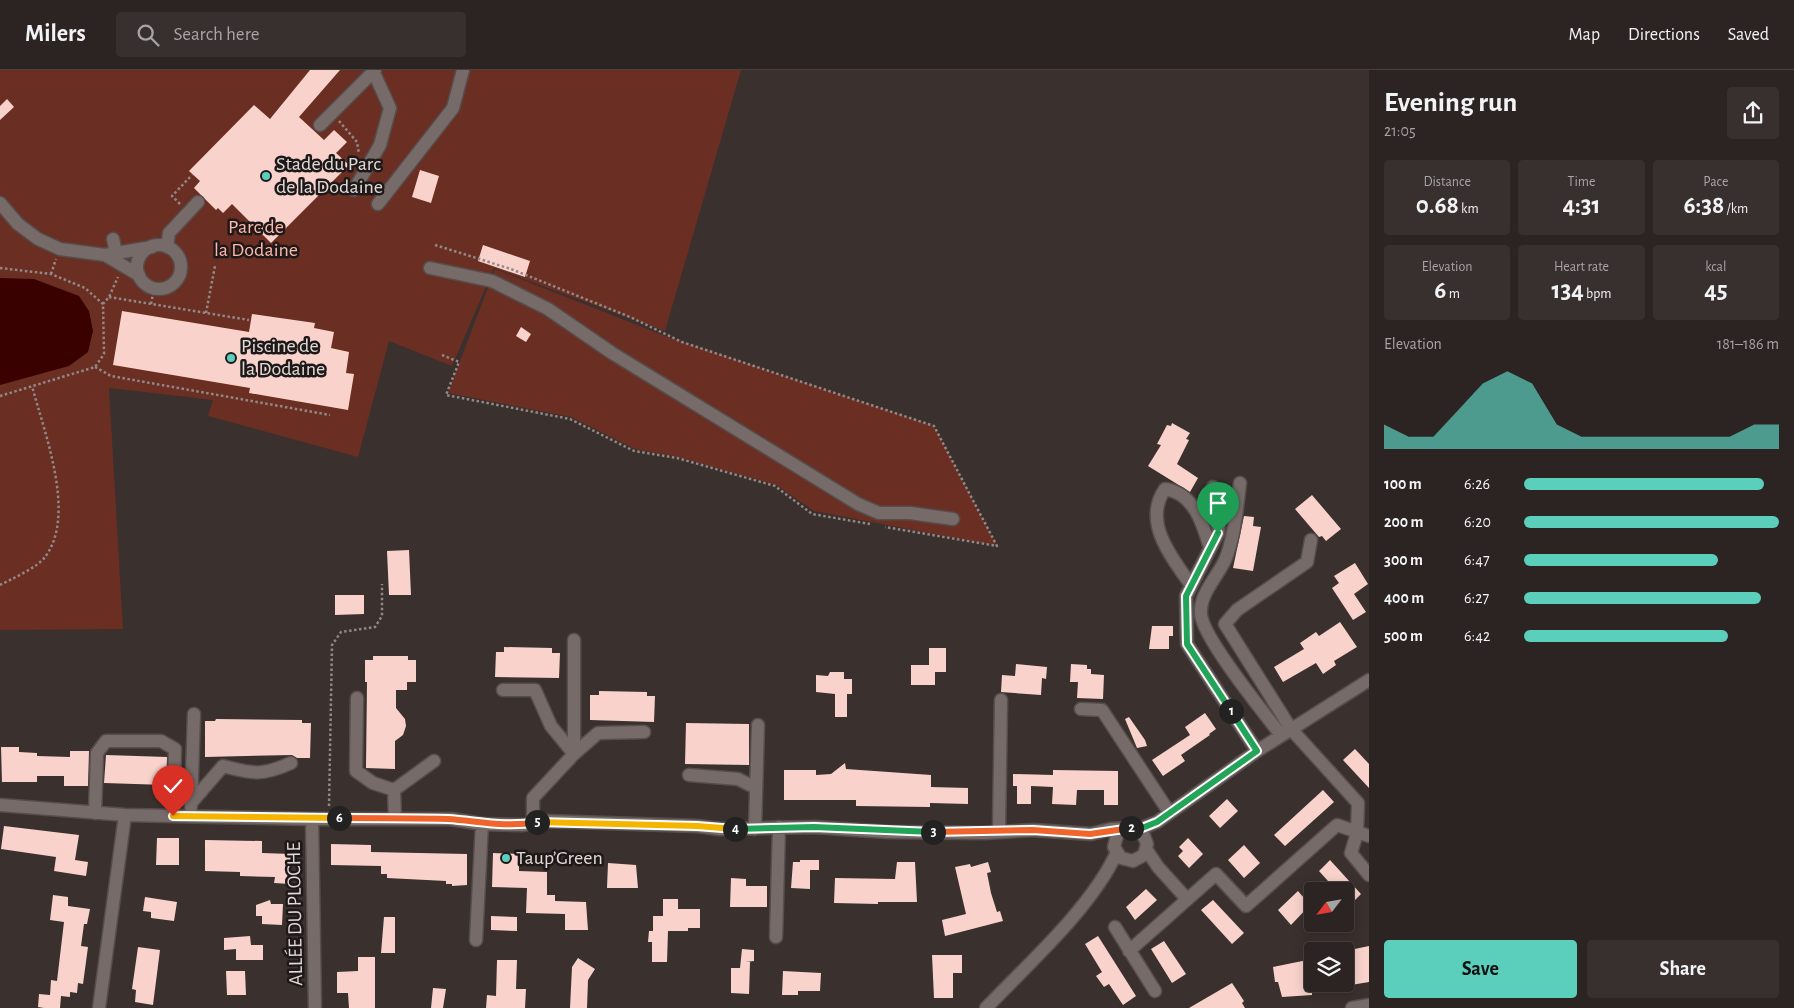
<!DOCTYPE html>
<meta charset="utf-8">
<style>
:root{--surface:#2c2422;--page:#38302f;--text:#f1f3f6;--muted:#a6a4a5;--line:#484140;--accent:#5bcebc}
body{margin:0;font-family:"Alegreya Sans",sans-serif;background:var(--page);color:var(--text);height:100vh;display:flex;flex-direction:column;font-size:19px;white-space:nowrap}
*{box-sizing:border-box;margin:0}
p{font-size:16px;color:var(--muted)}
.icon{flex:none;width:28px;height:28px;fill:none;stroke:currentColor;stroke-width:2;stroke-linecap:round;stroke-linejoin:round}
.map{position:relative;flex:1;overflow:hidden}
.details{display:flex;flex-direction:column;background:var(--surface);width:425px}
.details>*{flex:none}
.needle{width:32px;rotate:239deg}
.fabs{position:absolute;left:1304px;top:812px;display:grid;gap:10px}
.fabs a{display:grid;place-items:center;width:50px;height:50px;border-radius:5px;background:var(--surface);box-shadow:0 2px 12px #0003,0 0 0 1px var(--line);font-size:25px}
.pin{position:absolute;display:grid;place-items:center;width:42px;height:42px;color:#fff;margin:-51px -21px;border-radius:50% 50% 50% 0;rotate:-45deg;box-shadow:0 0 5px #0007}
.pin .icon{rotate:45deg}
.km{position:absolute;width:25px;height:25px;margin:-12px;border-radius:50%;background:#222;color:#fff;font-size:14px;line-height:25px;text-align:center}
.round{display:grid;place-items:center;flex:none;width:52px;height:52px;border-radius:5px;background:var(--page)}
.overview{display:flex;align-items:center;justify-content:space-between;height:85px;padding:0 15px}
h1{font-size:28px;font-weight:600;line-height:38px}
.metrics{display:grid;grid-template-columns:repeat(3,1fr);gap:8px;height:85px;padding:5px 15px}
.metrics div{display:grid;align-content:center;border-radius:5px;background:var(--page);text-align:center}
.metrics b{font-size:25px;font-weight:600}
.metrics small{font-size:14px;font-weight:400}
.metrics p{font-size:14px}
.chart{height:140px;padding:10px 15px}
.chart p{display:flex;justify-content:space-between}
.chart svg{width:100%;height:90px;margin-top:5px;fill:var(--accent);opacity:.7}
.button{display:flex;gap:10px;margin-top:auto;padding:10px 15px}
.button a{flex:1;height:58px;border-radius:5px;background:var(--accent);color:#111;font-size:20px;font-weight:600;line-height:58px;text-align:center}
.button a+a{background:var(--page);color:var(--text)}
ul{padding:0 15px;list-style:none;font-size:16px}
li{display:grid;grid-template-columns:80px 60px 1fr;align-items:center;height:38px}
li i{height:12px;border-radius:6px;background:var(--accent)}
header{display:flex;align-items:center;gap:30px;box-sizing:border-box;height:70px;padding:0 25px;background:var(--surface);border-bottom:1px solid var(--line)}
header strong{font-size:24px}
nav{display:flex;gap:28px;margin-inline-start:auto;font-size:18px}
.search{width:350px;height:45px;background:var(--page);display:flex;align-items:center;gap:12px;box-sizing:border-box;padding:0 18px;border-radius:5px;color:var(--muted);font-size:19px}
main{display:flex;flex:1;min-height:0}
.map>svg:first-child{display:block}
.green{fill:#6b2e23}
.water{fill:#390100}
.building{fill:#f9d3cb}
.lines{fill:none;stroke-linecap:round;stroke-linejoin:round}
.minor-casing{stroke:#564e4c;stroke-width:15}
.path{stroke:#918987;stroke-width:2.5;stroke-dasharray:2.5 2.5;stroke-linecap:butt}
.minor{stroke:#766b69;stroke-width:12}
.split-1-casing{stroke:#fff;stroke-width:10}
.split-2-casing{stroke:#fff;stroke-width:10}
.split-3-casing{stroke:#fff;stroke-width:10}
.split-4-casing{stroke:#fff;stroke-width:10}
.split-5-casing{stroke:#fff;stroke-width:10}
.split-6-casing{stroke:#fff;stroke-width:10}
.split-7-casing{stroke:#fff;stroke-width:10}
.split-1{stroke:#22a559;stroke-width:6}
.split-2{stroke:#22a559;stroke-width:6}
.split-3{stroke:#f0652b;stroke-width:6}
.split-4{stroke:#22a559;stroke-width:6}
.split-5{stroke:#f5b400;stroke-width:6}
.split-6{stroke:#f0652b;stroke-width:6}
.split-7{stroke:#f5b400;stroke-width:6}
.poi-dot{fill:#5bcebc;stroke:#1e1918;stroke-width:2}
.labels{text-anchor:middle;dominant-baseline:central;stroke-width:5;stroke-linejoin:round;paint-order:stroke}
.poi-label{font-size:20px;fill:#e0dad8;stroke:#1e1918;text-anchor:start}
.park-label{font-size:20px;fill:#fdb8aa;stroke:#1e1918}
.street-label{font-size:20px;fill:#e0dad8;stroke:#1e1918}
</style>
<header>
<strong>Milers</strong>
<div class="search"><svg class="icon" aria-label="search" viewBox="0 0 24 24"><circle cx="10" cy="10" r="6"/><path d="M15 15l6 6"/></svg>Search here</div>
<nav><a>Map</a><a>Directions</a><a>Saved</a></nav>
</header>
<main>
<div class="map">
<svg width="1369" height="938" viewBox="0 0 1369 938">
<rect width="100%" height="100%" fill="#3a302e"/>
<path class="green" d="M 0,0 L 741,0 L 665,261 L 494,198 L 452,296 L 389,271 L 358,387 L 208,346 L 213,330 L 109,318 L 123,559 L 0,560 Z
M 495,199 L 665,266 L 934,356 L 997,476 L 814,441 L 776,415 L 678,387 L 635,379 L 571,347 L 448,323 Z"/>
<path class="water" d="M 0,208 L 34,209 L 79,226 L 89,241 L 93,261 L 88,282 L 69,296 L 0,315 Z"/>
<path class="building" d="M 310,0 L 340,0 L 299,47 L 324,70 L 334,60 L 347,72 L 336,83 L 349,95 L 271,173 L 232,134 L 223,143 L 218,138 L 216,140 L 194,118 L 200,111 L 189,101 L 254,35 L 270,49 Z
M 7,29 L 14,37 L 0,50 L 0,36 Z
M 420,100 L 439,106 L 431,133 L 412,127 Z
M 483,175 L 530,191 L 525,207 L 478,191 Z
M 122,241 L 249,262 L 252,244 L 315,253 L 314,258 L 334,262 L 331,278 L 349,282 L 346,303 L 354,304 L 348,340 L 249,323 L 250,318 L 113,295 Z
M 521,257 L 531,264 L 526,272 L 516,266 Z
M 1172,353 L 1190,363 L 1186,369 L 1189,370 L 1177,394 L 1198,408 L 1190,422 L 1148,396 L 1161,375 L 1157,374 L 1167,355 L 1171,356 Z
M 1312,425 L 1341,459 L 1326,471 L 1322,466 L 1319,467 L 1295,439 Z
M 1244,446 L 1254,447 L 1253,456 L 1261,457 L 1253,501 L 1233,498 Z
M 409,480 L 411,525 L 389,525 L 387,481 Z
M 1355,493 L 1368,514 L 1354,524 L 1366,542 L 1353,550 L 1332,518 L 1339,513 L 1334,506 Z
M 335,525 L 364,525 L 364,544 L 335,545 Z
M 1340,552 L 1357,577 L 1334,591 L 1336,595 L 1323,604 L 1316,593 L 1283,612 L 1274,597 L 1304,579 L 1300,573 L 1316,562 L 1319,566 Z
M 1152,556 L 1173,556 L 1173,566 L 1169,566 L 1169,579 L 1149,579 Z
M 504,577 L 552,578 L 552,583 L 560,583 L 559,608 L 495,607 L 496,582 L 504,582 Z
M 929,578 L 946,578 L 946,602 L 935,602 L 935,615 L 911,615 L 911,595 L 929,595 Z
M 373,586 L 408,586 L 408,590 L 416,590 L 416,612 L 407,612 L 407,620 L 396,620 L 396,638 L 405,649 L 406,656 L 403,665 L 395,671 L 395,699 L 366,698 L 367,612 L 365,612 L 365,590 L 373,590 Z
M 1016,594 L 1047,597 L 1046,609 L 1042,608 L 1041,625 L 1001,622 L 1002,605 L 1015,606 Z
M 1071,594 L 1087,595 L 1087,599 L 1091,599 L 1091,604 L 1104,605 L 1103,629 L 1077,628 L 1078,612 L 1070,612 Z
M 830,602 L 844,602 L 844,609 L 852,609 L 852,624 L 847,624 L 847,647 L 835,647 L 835,624 L 816,622 L 816,605 L 828,606 Z
M 599,621 L 647,622 L 647,626 L 655,626 L 654,652 L 590,650 L 590,625 L 599,625 Z
M 1205,643 L 1216,659 L 1209,664 L 1210,665 L 1181,685 L 1185,691 L 1163,706 L 1152,690 L 1190,665 L 1185,657 Z
M 1129,647 L 1145,670 L 1147,676 L 1137,678 L 1125,649 Z
M 216,649 L 302,650 L 302,653 L 311,653 L 310,688 L 297,688 L 292,685 L 205,687 L 205,651 L 215,651 Z
M 686,653 L 749,654 L 749,695 L 685,694 Z
M 1,677 L 19,677 L 19,682 L 37,683 L 37,686 L 70,687 L 70,681 L 89,681 L 88,716 L 64,716 L 64,706 L 37,706 L 37,712 L 2,712 Z
M 1355,679 L 1369,694 L 1369,718 L 1343,690 Z
M 106,685 L 167,687 L 166,715 L 104,713 Z
M 845,693 L 846,699 L 931,705 L 931,717 L 968,718 L 968,734 L 930,733 L 930,737 L 856,736 L 856,730 L 784,730 L 784,700 L 816,700 L 816,705 L 831,704 Z
M 1053,700 L 1118,701 L 1118,735 L 1104,735 L 1104,720 L 1077,720 L 1076,735 L 1052,734 L 1053,717 L 1031,716 L 1031,734 L 1017,734 L 1017,716 L 1013,716 L 1013,704 L 1053,705 Z
M 1323,720 L 1334,732 L 1285,776 L 1274,765 Z
M 1227,729 L 1238,741 L 1220,758 L 1209,746 Z
M 4,756 L 79,765 L 75,790 L 88,792 L 86,806 L 54,801 L 56,787 L 1,779 Z
M 157,768 L 179,768 L 179,795 L 156,795 Z
M 1188,768 L 1203,784 L 1189,798 L 1178,786 L 1183,781 L 1179,777 Z
M 205,770 L 262,771 L 262,783 L 291,784 L 290,814 L 274,813 L 275,807 L 240,806 L 240,802 L 205,801 Z
M 331,774 L 371,775 L 371,782 L 467,784 L 467,815 L 452,816 L 452,814 L 446,814 L 446,811 L 387,808 L 387,804 L 381,804 L 381,796 L 331,795 Z
M 1244,775 L 1260,793 L 1244,808 L 1228,790 Z
M 493,783 L 519,784 L 519,801 L 547,802 L 547,825 L 555,825 L 555,831 L 586,832 L 588,860 L 565,860 L 565,844 L 526,843 L 527,818 L 492,817 Z
M 800,790 L 819,790 L 819,800 L 810,800 L 810,819 L 791,818 L 793,792 L 800,792 Z
M 1330,790 L 1361,824 L 1350,835 L 1345,830 L 1345,821 L 1337,821 L 1319,801 Z
M 897,792 L 915,792 L 917,832 L 878,832 L 878,834 L 834,833 L 835,808 L 895,809 Z
M 988,792 L 991,802 L 987,803 L 991,823 L 997,842 L 1000,841 L 1003,851 L 945,866 L 942,850 L 966,844 L 955,797 L 970,794 L 971,797 Z
M 608,793 L 636,795 L 638,818 L 607,818 Z
M 731,808 L 746,809 L 746,816 L 767,816 L 767,837 L 730,837 Z
M 1146,819 L 1157,830 L 1135,850 L 1126,837 Z
M 1298,821 L 1310,835 L 1291,855 L 1278,840 Z
M 53,825 L 68,827 L 68,836 L 90,839 L 87,854 L 84,854 L 81,876 L 88,877 L 83,914 L 78,913 L 77,923 L 70,922 L 70,927 L 61,926 L 60,938 L 44,938 L 38,937 L 39,924 L 50,925 L 51,910 L 57,911 L 64,852 L 50,850 Z
M 145,827 L 177,832 L 174,851 L 151,848 L 151,842 L 143,841 Z
M 663,829 L 678,829 L 678,839 L 700,839 L 700,858 L 688,858 L 688,861 L 668,861 L 667,892 L 652,892 L 652,872 L 648,872 L 649,861 L 653,861 L 653,846 L 663,846 Z
M 270,830 L 271,834 L 283,834 L 282,855 L 262,854 L 262,846 L 256,846 L 256,835 Z
M 1213,830 L 1244,863 L 1232,874 L 1201,840 Z
M 491,846 L 517,847 L 517,861 L 491,860 Z
M 384,847 L 395,847 L 395,883 L 381,883 Z
M 250,866 L 251,875 L 263,875 L 263,890 L 236,890 L 236,879 L 224,880 L 224,868 Z
M 1098,866 L 1136,926 L 1123,935 L 1109,914 L 1104,917 L 1096,906 L 1102,902 L 1085,874 Z
M 1164,871 L 1186,904 L 1172,913 L 1151,879 Z
M 1369,876 L 1369,912 L 1345,916 L 1345,881 Z
M 138,877 L 160,880 L 153,935 L 135,932 L 136,920 L 132,919 Z
M 742,879 L 754,880 L 754,891 L 746,892 L 750,892 L 749,924 L 731,923 L 731,898 L 740,898 Z
M 932,885 L 962,885 L 962,903 L 953,903 L 953,928 L 934,928 Z
M 358,887 L 375,887 L 375,938 L 349,938 L 348,923 L 337,923 L 337,902 L 358,901 Z
M 578,888 L 595,899 L 588,910 L 587,938 L 570,938 L 572,897 Z
M 1312,889 L 1312,925 L 1282,927 L 1278,912 L 1275,912 L 1273,897 Z
M 497,890 L 517,890 L 516,919 L 526,919 L 525,938 L 486,938 L 487,925 L 496,926 Z
M 226,901 L 245,901 L 246,925 L 227,925 Z
M 783,901 L 821,903 L 820,921 L 798,921 L 798,925 L 782,925 Z
M 1232,913 L 1244,931 L 1242,933 L 1245,938 L 1189,938 Z
M 433,918 L 446,919 L 443,938 L 431,938 Z"/>
<g class="lines">
<g class="minor-casing">
<path id="minor" d="M 320,55 L 375,0
M 354,120 L 380,75 L 390,38 L 374,3
M 0,133 L 18,154 L 38,169 L 60,179 L 105,185 L 152,177
M 378,134 L 453,38 L 463,0
M 113,169 L 116,183
M137 197a22 22 0 1 1 44 0a22 22 0 1 1-44 0Z
M 167,177 L 169,163 L 198,132
M 105,185 L 139,205
M 430,198 L 492,211 L 548,239 L 612,283 L 858,434 L 879,443 L 910,443 L 953,449
M 1240,413 C 1237,437 1235,462 1227,485 C 1221,504 1199,522 1201,544 C 1202,567 1264,643 1281,665
M 1213,417 L 1220,442 L 1218,463 L 1186,526 L 1187,574 L 1257,681
M 1311,470 L 1307,492 L 1237,540 L 1225,554 L 1291,659 L 1358,733 L 1357,763 L 1351,783 L 1369,805
M 1191,515 C 1172,488 1142,452 1165,419 C 1194,423 1203,454 1210,478
M 503,620 L 535,620 L 551,656 L 574,684 L 598,663 L 644,662
M 357,628 L 356,701 L 373,713 L 394,720
M 1081,639 L 1102,640 L 1169,742
M 689,705 L 738,709 L 756,718
M 191,733 L 223,696 C 253,704 262,706 291,693
M 0,735 L 125,745 L 312,749 L 451,749 L 482,754 L 523,755 L 544,751 L 697,756 L 720,759 L 814,757 L 888,762 L 984,763 L 1033,760 L 1091,764 L 1111,759 L 1132,758 L 1144,766 L 1147,774 L 1144,785 L 1133,791 L 1121,788 L 1114,777 L 1117,765 L 1127,758
M 191,737 L 194,644
M 95,743 L 97,683 L 106,671 L 161,671 L 175,679 L 173,746
M 395,748 L 394,720 L 434,691
M 312,749 L 315,938
M 533,753 L 533,728 L 574,684 L 574,570
M 755,759 L 758,655
M 1137,760 L 1157,752 L 1257,681 L 1369,610
M 999,761 L 1001,630
M 1146,779 L 1158,797 L 1186,828
M 1115,857 L 1155,921
M 776,867 L 779,757
M 476,870 L 482,754
M 1129,881 L 1216,804 L 1246,836 L 1337,755 L 1369,766
M 99,938 L 125,745
M 986,938 C 1028,894 1091,838 1116,784
M 1352,938 L 1369,935"/>
</g>
<path class="path" d="M 339,51 L 357,72 L 359,84
M 180,134 L 172,126 L 192,105
M 435,175 L 511,199 L 630,247 L 682,272 L 934,356 L 997,476 L 885,457
M 0,198 L 51,204 L 85,218 L 103,234
M 51,204 L 56,189
M 109,227 L 249,250
M 151,234 L 154,219
M 206,243 L 215,196
M 442,285 L 459,292 L 446,325 L 570,349 L 634,381 L 677,388 L 775,416 L 812,444 L 870,454
M 95,297 L 111,306 L 330,345
M 0,326 L 95,297 L 104,284 L 103,234 L 109,227 L 118,207
M 0,515 C 12,509 38,497 45,487 C 77,445 44,362 32,316
M 329,736 L 332,575 L 341,562 L 375,557 L 382,546 L 382,514"/>
<use href="#minor" class="minor"/>
</g>
<g class="lines">
<g class="split-1-casing">
<path id="split-1" d="M 1218,463 L 1186,526 L 1187,574 L 1231,641"/>
</g>
<g class="split-2-casing">
<path id="split-2" d="M 1131,758 L 1137,760 L 1157,752 L 1257,681 L 1231,641"/>
</g>
<g class="split-3-casing">
<path id="split-3" d="M 933,762 L 1033,760 L 1090,764 L 1131,758"/>
</g>
<g class="split-4-casing">
<path id="split-4" d="M 735,759 L 814,757 L 933,762"/>
</g>
<g class="split-5-casing">
<path id="split-5" d="M 537,752 L 697,756 L 735,759"/>
</g>
<g class="split-6-casing">
<path id="split-6" d="M 339,748 C 376,748 412,748 448,749 C 478,751 507,758 537,752"/>
</g>
<g class="split-7-casing">
<path id="split-7" d="M 173,746 L 339,748"/>
</g>
<use href="#split-1" class="split-1"/>
<use href="#split-2" class="split-2"/>
<use href="#split-3" class="split-3"/>
<use href="#split-4" class="split-4"/>
<use href="#split-5" class="split-5"/>
<use href="#split-6" class="split-6"/>
<use href="#split-7" class="split-7"/>
</g>
<g class="poi-dot">
<circle cx="266" cy="106" r="5"/>
<circle cx="231" cy="288" r="5"/>
<circle cx="506" cy="788" r="5"/>
</g>
<g class="labels">
<g class="poi-label">
<text x="276" y="94">Stade du Parc<tspan x="276" dy="23">de la Dodaine</tspan></text>
<text x="241" y="276">Piscine de<tspan x="241" dy="23">la Dodaine</tspan></text>
<text x="516" y="788">Taup’Green</text>
</g>
<g class="park-label">
<text x="256" y="157">Parc de<tspan x="256" dy="23">la Dodaine</tspan></text>
</g>
<g class="street-label">
<text transform="translate(295 844) rotate(-91)">ALLÉE DU PLOCHE</text>
</g>
</g>
</svg>
<div class="fabs">
<a><svg class="needle" viewBox="-14 -14 28 28"><path d="M0-13l5 13h-10z" fill="#e53935"/><path d="M0 13l5-13h-10z" fill="#a6a4a5"/></svg></a>
<a><svg class="icon" aria-label="layers" viewBox="0 0 24 24"><path d="M12 4l9 5-9 5-9-5zM3 14l9 5 9-5"/></svg></a>
</div>
<div class="pin" style="left:1218px;top:463px;background:#1e9e55"><svg class="icon" aria-label="arrive" viewBox="0 0 24 24"><path d="M6 21V4h12l-3 4 3 4H6"/></svg></div>
<div class="pin" style="left:173px;top:746px;background:#d93025"><svg class="icon" aria-label="check" viewBox="0 0 24 24"><path d="M5 12l5 5 9-10"/></svg></div>
<b class="km" style="left:1231px;top:641px">1</b>
<b class="km" style="left:1131px;top:758px">2</b>
<b class="km" style="left:933px;top:762px">3</b>
<b class="km" style="left:735px;top:759px">4</b>
<b class="km" style="left:537px;top:752px">5</b>
<b class="km" style="left:339px;top:748px">6</b>
</div>
<section class="details">
<div class="overview"><div><h1>Evening run</h1><p>21:05</p></div><a class="round"><svg class="icon" aria-label="share" viewBox="0 0 24 24"><path d="M12 15V3M7 8l5-5 5 5M5 13v7h14v-7"/></svg></a></div>
<div class="metrics">
<div><p>Distance</p><b>0.68<small> km</small></b></div>
<div><p>Time</p><b>4:31</b></div>
<div><p>Pace</p><b>6:38<small> /km</small></b></div>
</div>
<div class="metrics">
<div><p>Elevation</p><b>6<small> m</small></b></div>
<div><p>Heart rate</p><b>134<small> bpm</small></b></div>
<div><p>kcal</p><b>45</b></div>
</div>
<div class="chart"><p><span>Elevation</span>181–186 m</p>
<svg viewBox="0 0 160 44" preserveAspectRatio="none"><path d="M0 44V32L10 38L20 38L30 25L40 12L50 6L60 12L70 32L80 38L90 38L100 38L110 38L120 38L130 38L140 38L150 32L160 32V44z"/></svg>
</div>
<ul>
<li><b>100 m</b>6:26<i style="width:94%"></i></li>
<li><b>200 m</b>6:20<i style="width:100%"></i></li>
<li><b>300 m</b>6:47<i style="width:76%"></i></li>
<li><b>400 m</b>6:27<i style="width:93%"></i></li>
<li><b>500 m</b>6:42<i style="width:80%"></i></li>
</ul>
<div class="button"><a>Save</a><a>Share</a></div>
</section>
</main>
